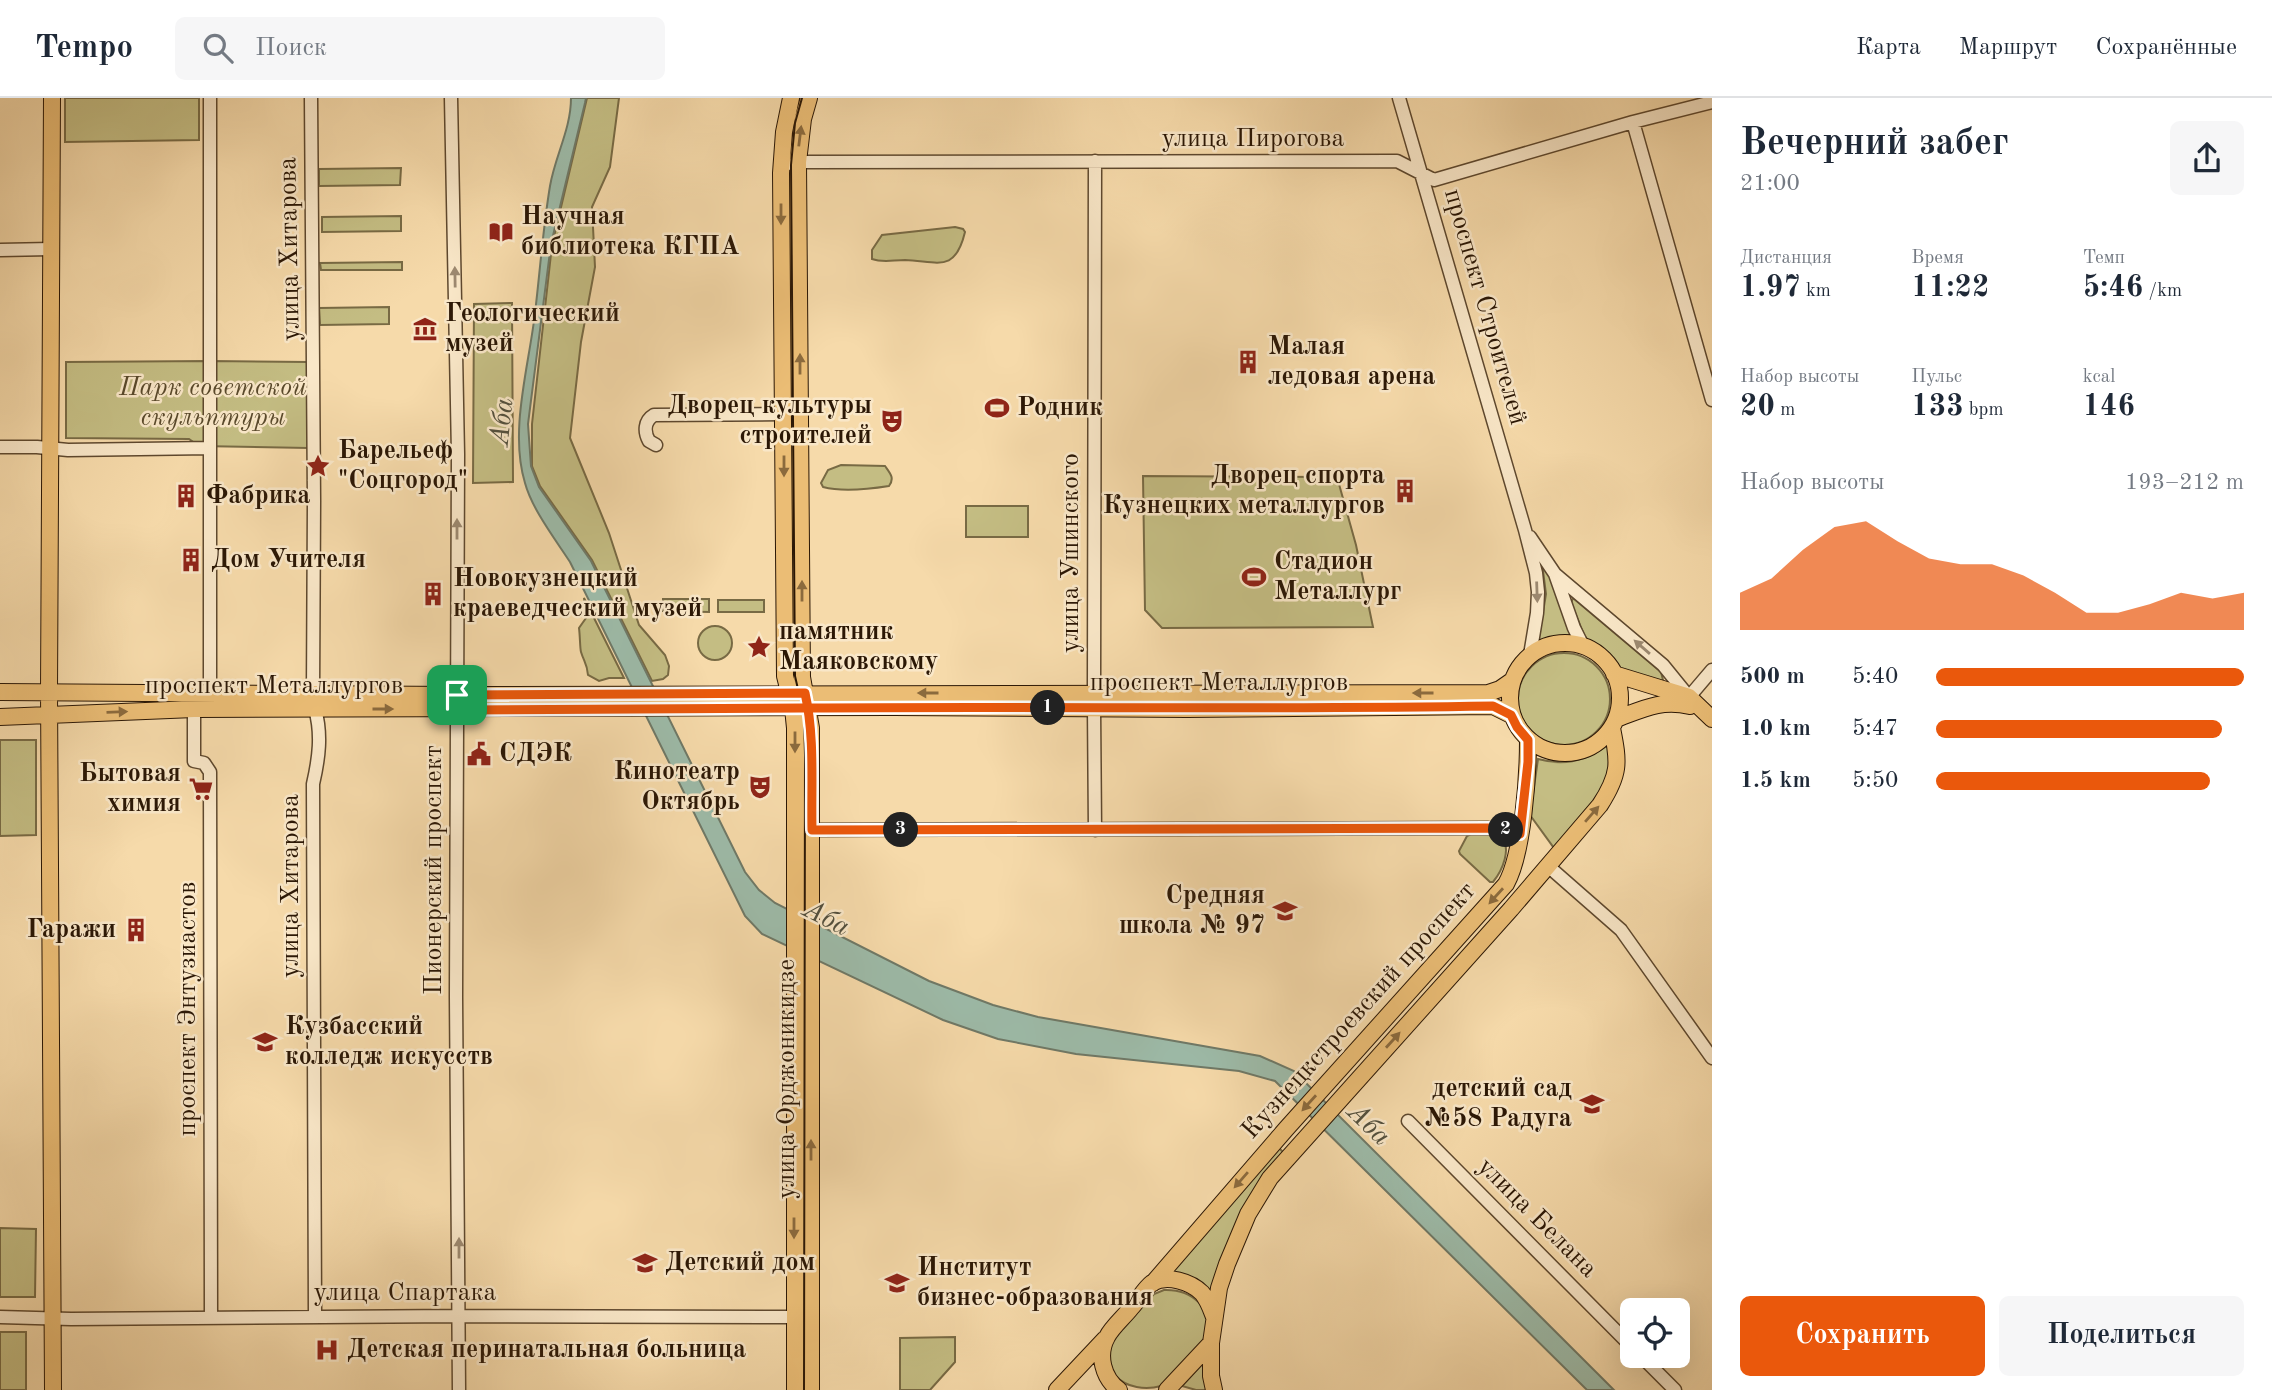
<!DOCTYPE html>
<html lang="ru">
<meta charset="utf-8">
<style>
:root{--surface:#fff;--page:#f6f6f7;--text:#1f2937;--muted:#747a83;--line:#e0e1e3;--accent:#ea580c}
body{margin:0;font-family:"Old Standard TT",serif;background:var(--page);color:var(--text);height:100vh;display:flex;flex-direction:column;font-size:26px;white-space:nowrap}
*{box-sizing:border-box;margin:0}
p{font-size:23px;color:var(--muted)}
.icon{flex:none;width:38px;height:38px;fill:none;stroke:currentColor;stroke-width:2;stroke-linecap:round;stroke-linejoin:round}
.map{position:relative;flex:1;overflow:hidden}
.drawer{display:flex;flex-direction:column;background:var(--surface);width:560px}
.drawer>*{flex:none}
.controls{position:absolute;left:1620px;top:1200px;display:grid;gap:14px}
.controls a{display:grid;place-items:center;width:70px;height:70px;border-radius:10px;background:var(--surface);box-shadow:0 7px 28px #0002;font-size:35px}
.pin{position:absolute;display:grid;place-items:center;width:60px;height:60px;color:#fff;margin:-30px;border-radius:14px;box-shadow:0 4px 10px #0006}
.km{position:absolute;width:35px;height:35px;margin:-18px;border-radius:50%;background:#222;color:#fff;font-size:19px;line-height:35px;text-align:center}
.round{display:grid;place-items:center;flex:none;width:74px;height:74px;border-radius:10px;background:var(--page)}
.head{display:flex;align-items:center;justify-content:space-between;height:119px;padding:0 28px}
h1{font-size:38px;font-weight:800;line-height:52px}
.stats{display:grid;grid-template-columns:repeat(3,1fr);gap:10px;height:119px;padding:7px 28px}
.stats div{display:grid;align-content:center}
.stats b{font-size:30px;font-weight:800}
.stats small{font-size:19px;font-weight:400}
.stats p{font-size:19px}
.chart{height:196px;padding:14px 28px}
.chart p{display:flex;justify-content:space-between}
.chart svg{width:100%;height:126px;margin-top:7px;fill:var(--accent);opacity:.7}
.button{display:flex;gap:14px;margin-top:auto;padding:14px 28px}
.button a{flex:1;height:80px;border-radius:10px;background:var(--accent);color:#fff;font-size:28px;font-weight:800;line-height:80px;text-align:center}
.button a+a{background:var(--page);color:var(--text)}
ul{padding:0 28px;list-style:none;font-size:23px}
li{display:grid;grid-template-columns:112px 84px 1fr;align-items:center;height:52px}
li i{height:18px;border-radius:9px;background:var(--accent)}
header{display:flex;align-items:center;gap:42px;box-sizing:border-box;height:98px;padding:0 35px;background:var(--surface);border-bottom:2px solid var(--line)}
header strong{font-size:33px}
nav{display:flex;gap:38px;margin-inline-start:auto;font-size:24px}
.search{width:490px;height:63px;background:var(--page);display:flex;align-items:center;gap:18px;box-sizing:border-box;padding:0 24px;border-radius:10px;color:var(--muted);font-size:26px}
main{display:flex;flex:1;min-height:0}
.map>svg:first-child{display:block}
.green{fill:#c4bd83;stroke:#786a44;stroke-width:2}
.water{fill:#9dbba9;stroke:#6f7967;stroke-width:2}
.lines{fill:none;stroke-linecap:round;stroke-linejoin:round}
.minor-casing{stroke:#5e482e;stroke-width:15}
.major-casing{stroke:#2b1705;stroke-width:18}
.minor{stroke:#f9e7c8;stroke-width:12}
.major{stroke:#ebbd75;stroke-width:16}
.tram{stroke:#2b1705;stroke-width:2}
.oneway{fill:#8b6a3d}
.oneway2{fill:#9c8970}
.route-casing{stroke:#fff;stroke-width:14}
.route{stroke:#ea580c;stroke-width:9}
.labels{text-anchor:middle;dominant-baseline:central;stroke-width:5;stroke-linejoin:round;paint-order:stroke}
.street-label{font-size:26px;fill:#2b1705;stroke:#f9e7c8}
.poi-label{font-size:26px;font-weight:bold;fill:#2b1705;stroke:#f9e7c8;text-anchor:start}
.park-label{font-size:26px;font-style:italic;fill:#59492b;stroke:#f9e7c8}
.water-label{font-size:28px;font-style:italic;fill:#53503e;stroke:#f9e7c8}
</style>
<header>
<strong>Tempo</strong>
<div class="search"><svg class="icon" aria-label="search" viewBox="0 0 24 24"><circle cx="10" cy="10" r="6"/><path d="M15 15l6 6"/></svg>Поиск</div>
<nav><a>Карта</a><a>Маршрут</a><a>Сохранённые</a></nav>
</header>
<main>
<div class="map">
<svg width="1712" height="1292" viewBox="0 0 1712 1292">
<rect width="100%" height="100%" fill="#f6daaa"/>
<filter id="stains"><feTurbulence type="fractalNoise" baseFrequency=".00286" numOctaves="4"/><feColorMatrix values="0 0 0 0 .2 0 0 0 0 .09 0 0 0 0 .02 0 0 0 .5 -.17"/></filter>
<radialGradient id="worn" r=".72"><stop offset=".6" stop-color="#630" stop-opacity="0"/><stop offset="1" stop-color="#630" stop-opacity=".3"/></radialGradient>
<path class="green" d="M 65,0 L 199,0 L 199,42 L 65,44 Z
M 587,0 L 619,0 L 610,69 L 592,109 L 595,169 L 581,244 L 570,340 L 609,435 L 639,527 L 665,557 L 669,568 L 668,577 L 663,581 L 652,583 L 592,462 L 540,388 L 532,368 L 532,326 L 552,147 Z
M 401,70 L 400,87 L 319,88 L 319,71 Z
M 401,118 L 401,133 L 322,134 L 322,119 Z
M 955,129 L 963,131 L 965,134 C 955,176 937,163 905,162 C 893,162 883,165 872,161 L 872,152 L 882,137 Z
M 402,164 L 402,172 L 321,172 L 320,165 Z
M 512,205 L 513,384 L 473,385 L 474,206 Z
M 389,209 L 389,226 L 320,227 L 319,210 Z
M 210,263 L 308,264 L 308,350 L 199,348 L 189,341 L 66,340 L 66,264 Z
M 841,367 L 885,368 C 890,375 895,380 889,388 C 870,391 842,394 823,389 L 821,385 L 828,372 Z
M 1143,378 L 1337,379 L 1356,447 L 1373,529 L 1162,530 L 1145,512 Z
M 966,408 L 1028,408 L 1028,439 L 966,439 Z
M 1542,465 L 1550,478 L 1571,538 L 1569,542 L 1551,542 L 1538,545 L 1546,496 Z
M 584,500 L 624,580 L 609,580 L 599,583 L 588,577 C 587,565 584,564 581,554 C 580,551 580,537 579,530 L 586,520 Z
M 1573,500 L 1661,574 L 1663,582 L 1660,584 L 1626,576 L 1590,545 L 1584,537 L 1571,505 Z
M 663,501 L 709,501 L 709,514 L 663,513 Z
M 718,502 L 764,502 L 764,514 L 718,514 Z
M698 545a17 17 0 1 1 34 0a17 17 0 1 1-34 0Z
M1518 601a46 46 0 1 1 92 0a46 46 0 1 1-92 0Z
M 0,642 L 36,642 L 36,737 L 0,738 Z
M 1606,648 L 1609,649 L 1611,665 L 1604,690 L 1554,750 L 1530,717 L 1538,661 C 1563,668 1585,664 1606,648 Z
M 1473,735 C 1480,735 1495,732 1500,738 C 1513,749 1502,773 1493,784 L 1490,784 L 1460,756 L 1459,753 L 1467,738 Z
M 1278,1049 L 1283,1054 L 1262,1078 L 1213,1196 L 1167,1177 Z
M 0,1130 L 36,1131 L 35,1199 L 0,1199 Z
M 1164,1192 C 1191,1191 1216,1210 1204,1240 C 1200,1252 1190,1260 1181,1269 C 1174,1276 1168,1284 1161,1288 C 1146,1292 1126,1290 1116,1278 C 1107,1269 1107,1254 1111,1242 L 1154,1196 Z
M 0,1234 L 26,1234 L 26,1292 L 0,1292 Z
M 955,1239 L 955,1264 L 930,1292 L 900,1292 L 900,1240 Z
M 1205,1263 L 1209,1292 L 1196,1292 L 1182,1288 Z"/>
<path class="water" d="M 571,0 L 586,0 L 585,5 L 551,146 L 528,326 L 531,368 L 539,389 L 591,463 L 745,774 L 759,792 L 775,805 L 929,883 L 993,907 L 1038,919 L 1260,958 L 1294,973 L 1614,1292 L 1587,1292 L 1275,983 L 1239,973 L 1076,956 L 998,941 L 943,922 L 762,836 L 745,818 L 570,464 C 555,441 532,411 525,385 C 509,333 529,268 535,215 C 540,173 543,130 550,88 C 555,58 571,31 571,0 Z"/>
<g class="lines">
<g class="minor-casing">
<path id="minor" d="M 311,0 L 314,403 L 313,595
M 451,0 L 458,356 L 456,899 L 459,1292
M 1399,0 L 1525,432 L 1536,475 L 1538,494 L 1537,515 L 1530,557
M 1633,24 L 1712,302
M 793,67 L 798,64 L 1397,63 L 1434,82 L 1633,24 L 1712,4
M 0,152 L 51,151
M 656,347 L 649,343 C 644,334 644,323 654,317 L 783,316
M 0,349 L 37,349 L 68,352 L 210,350
M 1530,439 L 1555,476 L 1574,530 L 1583,548
M 1555,476 L 1663,567 L 1689,599 L 1712,572
M 210,595 L 210,0
M 1094,595 L 1095,63
M 1094,610 L 1095,732
M 194,611 L 194,663 L 204,665 L 210,674 L 211,1220
M 315,611 C 322,636 319,660 313,686 L 315,1218
M 802,732 L 1488,730 L 1520,736
M 1548,768 L 1621,832 L 1712,960
M 1408,1023 L 1633,1250
M 0,1219 L 71,1221 L 458,1218 L 801,1219
M 1641,1258 L 1675,1292"/>
</g>
<g class="major-casing">
<path id="major" d="M 52,0 L 49,594 L 53,1292
M 791,0 L 784,34 L 781,75 L 785,578 L 793,610 L 795,630 L 795,1292
M 809,0 L 803,21 L 798,64 L 802,579 L 811,630 L 811,1292
M1510 600a55 55 0 1 1 110 0a55 55 0 1 1-110 0Z
M 1614,576 L 1689,599 L 1712,621
M 0,594 L 457,597 L 1488,595 L 1500,591 L 1513,582
M 0,619 L 194,611 L 893,609 L 1187,611 L 1493,608 L 1511,617
M 1616,621 C 1643,611 1661,601 1690,608
M 1153,1185 L 1286,1031 L 1506,786 C 1523,756 1528,678 1528,642
M 1211,1245 L 1211,1278 L 1214,1292
M 1057,1292 L 1105,1241
M 1119,1292 C 1103,1280 1097,1257 1107,1239 C 1112,1229 1124,1219 1131,1210 C 1138,1203 1144,1191 1152,1185 C 1167,1176 1191,1184 1202,1195 C 1208,1202 1211,1211 1214,1219
M 1167,1292 L 1211,1245 L 1219,1190 L 1227,1166 L 1248,1116 L 1270,1080 L 1511,811 L 1600,707 C 1620,676 1619,665 1612,630"/>
</g>
<use href="#minor" class="minor"/>
<use href="#major" class="major"/>
<path class="tram" d="M 802,0 L 795,25 L 791,67 L 795,578 L 804,618 L 805,657 L 804,1292"/>
</g>
<defs><path id="oneway-solid" d="M-6-.8H1V-3.2L6.5 0L1 3.2V.8H-6Z" transform="scale(1.75)"/></defs>
<g class="oneway">
<use href="#oneway-solid" transform="translate(800 38) rotate(-83)"/>
<use href="#oneway-solid" transform="translate(781 116) rotate(90)"/>
<use href="#oneway-solid" transform="translate(800 266) rotate(-90)"/>
<use href="#oneway-solid" transform="translate(784 368) rotate(90)"/>
<use href="#oneway-solid" transform="translate(802 493) rotate(-90)"/>
<use href="#oneway-solid" transform="translate(928 595) rotate(-180)"/>
<use href="#oneway-solid" transform="translate(1423 595) rotate(180)"/>
<use href="#oneway-solid" transform="translate(383 611)"/>
<use href="#oneway-solid" transform="translate(117 614) rotate(-2)"/>
<use href="#oneway-solid" transform="translate(795 644) rotate(90)"/>
<use href="#oneway-solid" transform="translate(1592 716) rotate(-49)"/>
<use href="#oneway-solid" transform="translate(1496 798) rotate(132)"/>
<use href="#oneway-solid" transform="translate(1393 942) rotate(-48)"/>
<use href="#oneway-solid" transform="translate(1309 1005) rotate(132)"/>
<use href="#oneway-solid" transform="translate(811 1052) rotate(-90)"/>
<use href="#oneway-solid" transform="translate(1241 1082) rotate(131)"/>
<use href="#oneway-solid" transform="translate(794 1130) rotate(90)"/>
</g>
<g class="oneway2">
<use href="#oneway-solid" transform="translate(455 179) rotate(-91)"/>
<use href="#oneway-solid" transform="translate(457 431) rotate(-90)"/>
<use href="#oneway-solid" transform="translate(1537 494) rotate(88)"/>
<use href="#oneway-solid" transform="translate(1642 549) rotate(-139)"/>
<use href="#oneway-solid" transform="translate(459 1150) rotate(-90)"/>
</g>
<g class="lines">
<g class="route-casing">
<path id="route" d="M 457,597 L 457,612 L 802,610 L 808,610 C 1037,608 1265,612 1493,608 L 1511,617 L 1517,629 L 1528,642 L 1528,664 L 1520,736 L 1502,731 L 1488,730 L 812,732 C 811,687 815,639 805,595 L 457,597"/>
</g>
<use href="#route" class="route"/>
</g>
<defs>
<g id="library-bare" transform="scale(1.89)"><path d="M-6-4Q-3-5.5-.7-3.5V5Q-3 3-6 4ZM6-4Q3-5.5 .7-3.5V5Q3 3 6 4Z" fill="#8f2418" stroke="#f9e7c8" stroke-width="2.5" paint-order="stroke"/></g>
<g id="museum-bare" transform="scale(1.89)"><path d="M0-6L6-3V-2H-6V-3ZM-5-1h2V3h-2ZM-1-1h2V3h-2ZM3-1h2V3H3ZM-6 4H6V6H-6Z" fill="#8f2418" stroke="#f9e7c8" stroke-width="2.5" paint-order="stroke"/></g>
<g id="building-bare" transform="scale(1.89)"><path d="M-4-6H4V6H1V3H-1V6H-4ZM-2.5-4.3h1.7v1.8h-1.7ZM.8-4.3h1.7v1.8H.8ZM-2.5-1h1.7V.8h-1.7ZM.8-1h1.7V.8H.8Z" fill="#8f2418" stroke="#f9e7c8" stroke-width="2.5" paint-order="stroke"/></g>
<g id="stadium-bare" transform="scale(1.89)"><path d="M0-5a6.5 5 0 1 0 0 10a6.5 5 0 1 0 0-10ZM-3.5-1.8h7v3.6h-7Z" fill="#8f2418" stroke="#f9e7c8" stroke-width="2.5" paint-order="stroke"/></g>
<g id="theatre-bare" transform="scale(1.89)"><path d="M-5-5.5Q0-4 5-5.5V0Q5 5 0 6Q-5 5-5 0ZM-3.3-2.5H-1v1.5H-3.3ZM1-2.5H3.3v1.5H1ZM-2.8 1Q0 5.5 2.8 1Z" fill="#8f2418" stroke="#f9e7c8" stroke-width="2.5" paint-order="stroke"/></g>
<g id="sight-bare" transform="scale(1.89)"><path d="M0-6L1.8-2.2L6-1.7L2.9 1.2L3.7 5.4L0 3.3L-3.7 5.4L-2.9 1.2L-6-1.7L-1.8-2.2Z" fill="#8f2418" stroke="#f9e7c8" stroke-width="2.5" paint-order="stroke"/></g>
<g id="civic-bare" transform="scale(1.89)"><path d="M-.6-6.5H3V-4.5H.6V-3L4-1V1h2V6H-6V1h2V-1L-.6-3ZM-1.2 2.5V6h2.4V2.5Z" fill="#8f2418" stroke="#f9e7c8" stroke-width="2.5" paint-order="stroke"/></g>
<g id="supermarket-bare" transform="scale(1.89)"><path d="M-6-5.5h2.5l.6 2H6L4.5 2H-2.5L-4.4-4H-6ZM-1.5 3.2a1.3 1.3 0 1 0 .1 0ZM3 3.2a1.3 1.3 0 1 0 .1 0Z" fill="#8f2418" stroke="#f9e7c8" stroke-width="2.5" paint-order="stroke"/></g>
<g id="school-bare" transform="scale(1.89)"><path d="M0-5L7-2L0 1L-7-2ZM-4 1L0 2.5L4 1V4Q0 6-4 4Z" fill="#8f2418" stroke="#f9e7c8" stroke-width="2.5" paint-order="stroke"/></g>
<g id="university-bare" transform="scale(1.89)"><path d="M0-5L7-2L0 1L-7-2ZM-4 1L0 2.5L4 1V4Q0 6-4 4Z" fill="#8f2418" stroke="#f9e7c8" stroke-width="2.5" paint-order="stroke"/></g>
<g id="hospital-bare" transform="scale(1.89)"><path d="M-5-5h3v3.5h4V-5h3V5h-3V1.5h-4V5h-3Z" fill="#8f2418" stroke="#f9e7c8" stroke-width="2.5" paint-order="stroke"/></g>
</defs>
<g fill-rule="evenodd">
<use href="#library-bare" x="501" y="134"/>
<use href="#museum-bare" x="425" y="231"/>
<use href="#building-bare" x="1248" y="264"/>
<use href="#stadium-bare" x="997" y="310"/>
<use href="#theatre-bare" x="892" y="323"/>
<use href="#sight-bare" x="318" y="368"/>
<use href="#building-bare" x="1405" y="393"/>
<use href="#building-bare" x="186" y="398"/>
<use href="#building-bare" x="191" y="462"/>
<use href="#stadium-bare" x="1254" y="479"/>
<use href="#building-bare" x="433" y="496"/>
<use href="#sight-bare" x="759" y="549"/>
<use href="#civic-bare" x="479" y="656"/>
<use href="#theatre-bare" x="760" y="689"/>
<use href="#supermarket-bare" x="201" y="691"/>
<use href="#school-bare" x="1285" y="813"/>
<use href="#building-bare" x="136" y="832"/>
<use href="#university-bare" x="265" y="944"/>
<use href="#school-bare" x="1592" y="1006"/>
<use href="#school-bare" x="645" y="1165"/>
<use href="#university-bare" x="897" y="1185"/>
<use href="#hospital-bare" x="327" y="1252"/>
</g>
<g class="labels">
<g class="street-label">
<text x="1253" y="41">улица Пирогова</text>
<text transform="translate(290 151) rotate(-91)">улица Хитарова</text>
<text transform="translate(1485 209) rotate(74)">проспект Строителей</text>
<text transform="translate(1071 455) rotate(-90)">улица Ушинского</text>
<text x="1219" y="585">проспект Металлургов</text>
<text x="274" y="588">проспект Металлургов</text>
<text transform="translate(434 772) rotate(-90)">Пионерский проспект</text>
<text transform="translate(291 788) rotate(-90)">улица Хитарова</text>
<text transform="translate(188 911) rotate(-90)">проспект Энтузиастов</text>
<text transform="translate(1359 913) rotate(-48)">Кузнецкстроевский проспект</text>
<text transform="translate(787 981) rotate(-90)">улица Орджоникидзе</text>
<text transform="translate(1537 1120) rotate(45)">улица Белана</text>
<text x="405" y="1195">улица Спартака</text>
</g>
<g class="poi-label">
<text x="521" y="119">Научная<tspan x="521" dy="30">библиотека КГПА</tspan></text>
<text x="445" y="216">Геологический<tspan x="445" dy="30">музей</tspan></text>
<text x="1268" y="249">Малая<tspan x="1268" dy="30">ледовая арена</tspan></text>
<text x="872" y="308" text-anchor="end">Дворец культуры<tspan x="872" dy="30">строителей</tspan></text>
<text x="1017" y="310">Родник</text>
<text x="338" y="353">Барельеф<tspan x="338" dy="30">"Соцгород"</tspan></text>
<text x="1385" y="378" text-anchor="end">Дворец спорта<tspan x="1385" dy="30">Кузнецких металлургов</tspan></text>
<text x="206" y="398">Фабрика</text>
<text x="211" y="462">Дом Учителя</text>
<text x="1274" y="464">Стадион<tspan x="1274" dy="30">Металлург</tspan></text>
<text x="453" y="481">Новокузнецкий<tspan x="453" dy="30">краеведческий музей</tspan></text>
<text x="779" y="534">памятник<tspan x="779" dy="30">Маяковскому</tspan></text>
<text x="499" y="656">СДЭК</text>
<text x="740" y="674" text-anchor="end">Кинотеатр<tspan x="740" dy="30">Октябрь</tspan></text>
<text x="181" y="676" text-anchor="end">Бытовая<tspan x="181" dy="30">химия</tspan></text>
<text x="1265" y="798" text-anchor="end">Средняя<tspan x="1265" dy="30">школа № 97</tspan></text>
<text x="116" y="832" text-anchor="end">Гаражи</text>
<text x="285" y="929">Кузбасский<tspan x="285" dy="30">колледж искусств</tspan></text>
<text x="1572" y="991" text-anchor="end">детский сад<tspan x="1572" dy="30">№58 Радуга</tspan></text>
<text x="665" y="1165">Детский дом</text>
<text x="917" y="1170">Институт<tspan x="917" dy="30">бизнес-образования</tspan></text>
<text x="347" y="1252">Детская перинатальная больница</text>
</g>
<g class="park-label">
<text x="213" y="290">Парк советской<tspan x="213" dy="30">скульптуры</tspan></text>
</g>
<g class="water-label">
<text transform="translate(503 324) rotate(-84)">Аба</text>
<text transform="translate(826 821) rotate(27)">Аба</text>
<text transform="translate(1368 1027) rotate(44)">Аба</text>
</g>
</g>
<rect width="100%" height="100%" filter="url(#stains)"/>
<rect width="100%" height="100%" fill="url(#worn)"/>
</svg>
<div class="controls">
<a><svg class="icon" aria-label="locate" viewBox="0 0 24 24"><circle cx="12" cy="12" r="6"/><path d="M12 2v4M12 18v4M2 12h4M18 12h4"/></svg></a>
</div>
<div class="pin" style="left:457px;top:597px;background:#1e9e55"><svg class="icon" aria-label="arrive" viewBox="0 0 24 24"><path d="M6 21V4h12l-3 4 3 4H6"/></svg></div>
<b class="km" style="left:1048px;top:610px">1</b>
<b class="km" style="left:1506px;top:732px">2</b>
<b class="km" style="left:901px;top:732px">3</b>
</div>
<section class="drawer">
<div class="head"><div><h1>Вечерний забег</h1><p>21:00</p></div><a class="round"><svg class="icon" aria-label="share" viewBox="0 0 24 24"><path d="M12 15V3M7 8l5-5 5 5M5 13v7h14v-7"/></svg></a></div>
<div class="stats">
<div><p>Дистанция</p><b>1.97<small> km</small></b></div>
<div><p>Время</p><b>11:22</b></div>
<div><p>Темп</p><b>5:46<small> /km</small></b></div>
</div>
<div class="stats">
<div><p>Набор высоты</p><b>20<small> m</small></b></div>
<div><p>Пульс</p><b>133<small> bpm</small></b></div>
<div><p>kcal</p><b>146</b></div>
</div>
<div class="chart"><p><span>Набор высоты</span>193–212 m</p>
<svg viewBox="0 0 160 44" preserveAspectRatio="none"><path d="M0 44V31L10 26L20 16L30 8L40 6L50 13L60 19L70 21L80 21L90 25L100 31L110 38L120 38L130 35L140 31L150 33L160 31V44z"/></svg>
</div>
<ul>
<li><b>500 m</b>5:40<i style="width:100%"></i></li>
<li><b>1.0 km</b>5:47<i style="width:93%"></i></li>
<li><b>1.5 km</b>5:50<i style="width:89%"></i></li>
</ul>
<div class="button"><a>Сохранить</a><a>Поделиться</a></div>
</section>
</main>
